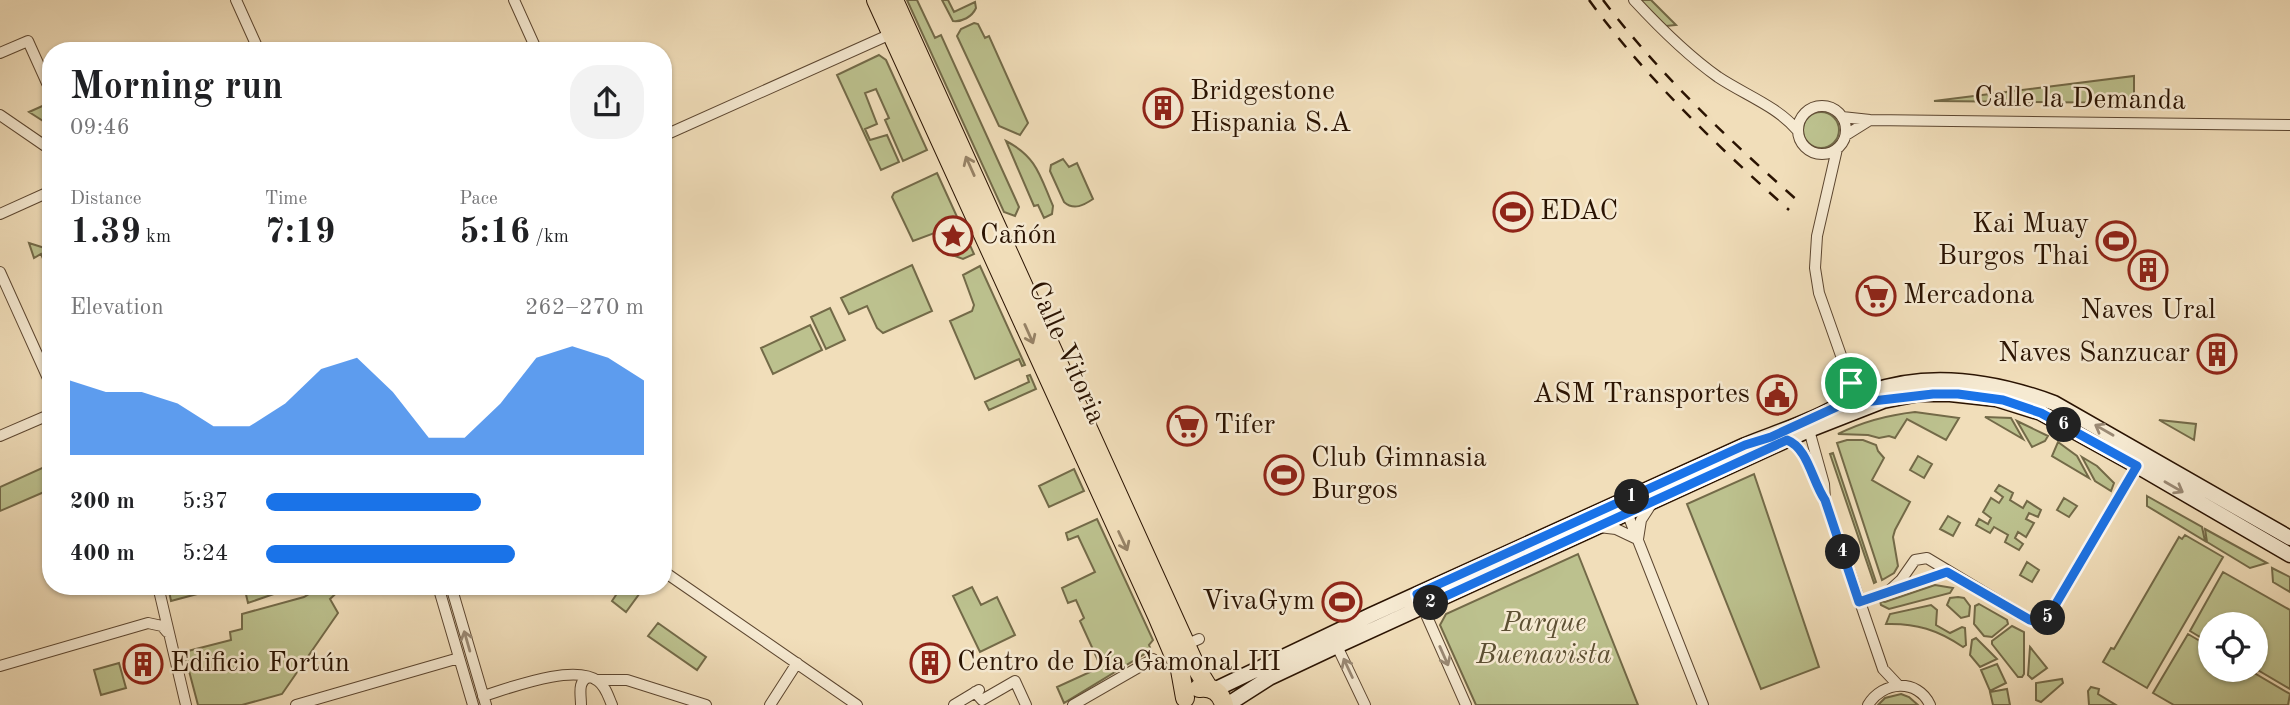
<!DOCTYPE html>
<meta charset="utf-8">
<style>
:root{--surface:#fff;--page:#f2f2f2;--text:#202124;--muted:#757577;--accent:#1a73e8}
body{margin:0;font-family:"Old Standard TT",serif;background:var(--page);color:var(--text);height:100vh;display:flex;flex-direction:column;font-size:26px;white-space:nowrap}
*{box-sizing:border-box;margin:0}
p{font-size:23px;color:var(--muted)}
.icon{flex:none;width:38px;height:38px;fill:none;stroke:currentColor;stroke-width:2;stroke-linecap:round;stroke-linejoin:round}
.map{position:relative;flex:1;overflow:hidden}
.side{position:absolute;left:42px;top:42px;width:630px;height:553px;display:flex;flex-direction:column;background:var(--surface);border-radius:28px;box-shadow:0 2px 5px #0004}
.side>*{flex:none}
.fabs{position:absolute;left:2198px;top:612px;display:grid;gap:14px}
.fabs a{display:grid;place-items:center;width:70px;height:70px;border-radius:50%;background:var(--surface);box-shadow:0 2px 5px #0004;font-size:35px}
.pin{position:absolute;display:grid;place-items:center;width:60px;height:60px;color:#fff;margin:-30px;border:4px solid #fff;border-radius:50%;box-shadow:0 2px 7px #0007}
.km{position:absolute;width:35px;height:35px;margin:-18px;border-radius:50%;background:#222;color:#fff;font-size:19px;line-height:35px;text-align:center}
.round{display:grid;place-items:center;flex:none;width:74px;height:74px;border-radius:28px;background:var(--page)}
.summary{display:flex;align-items:center;justify-content:space-between;height:119px;padding:0 28px}
h1{font-size:38px;font-weight:600;line-height:52px}
.figures{display:grid;grid-template-columns:repeat(3,1fr);gap:10px;height:119px;padding:7px 28px}
.figures div{display:grid;align-content:center}
.figures b{font-size:35px;font-weight:600}
.figures small{font-size:19px;font-weight:400}
.figures p{font-size:19px}
.chart{height:196px;padding:14px 28px}
.chart p{display:flex;justify-content:space-between}
.chart svg{width:100%;height:126px;margin-top:7px;fill:var(--accent);opacity:.7}
ul{padding:0 28px;list-style:none;font-size:23px}
li{display:grid;grid-template-columns:112px 84px 1fr;align-items:center;height:52px}
li i{height:18px;border-radius:9px;background:var(--accent)}
.map>svg:first-child{display:block}
.green{fill:#bcc18e;stroke:#736a48;stroke-width:2}
.lines{fill:none;stroke-linecap:round;stroke-linejoin:round}
.street-casing{stroke:#5c4630;stroke-width:12}
.secondary-casing{stroke:#2a1302;stroke-width:17}
.highway-casing{stroke:#2a1302;stroke-width:20}
.street{stroke:#f6ead2;stroke-width:10}
.secondary{stroke:#f6ead2;stroke-width:14}
.highway{stroke:#f1deba;stroke-width:18}
.rail{stroke:#2a1302;stroke-width:2.5;stroke-dasharray:12 12;stroke-linecap:butt}
.oneway{stroke:#978367}
.oneway2{stroke:#9a8974}
.route-casing{stroke:#fff;stroke-width:14}
.route{stroke:#1a73e8;stroke-width:9}
.labels{text-anchor:middle;dominant-baseline:central;stroke-width:5;stroke-linejoin:round;paint-order:stroke}
.poi-label{font-size:28px;fill:#2a1302;stroke:#f6ead2;text-anchor:start}
.street-label{font-size:28px;fill:#2a1302;stroke:#f6ead2}
.park-label{font-size:28px;font-style:italic;fill:#5d5033;stroke:#f6ead2}
</style>
<div class="map">
<svg width="2290" height="705" viewBox="0 0 2290 705">
<rect width="100%" height="100%" fill="#f1deba"/>
<filter id="stains"><feTurbulence type="fractalNoise" baseFrequency=".00286" numOctaves="4"/><feColorMatrix values="0 0 0 0 .2 0 0 0 0 .09 0 0 0 0 .02 0 0 0 .5 -.17"/></filter>
<radialGradient id="worn" r=".72"><stop offset=".6" stop-color="#630" stop-opacity="0"/><stop offset="1" stop-color="#630" stop-opacity=".3"/></radialGradient>
<path class="green" d="M 907,0 L 917,0 L 935,38 L 941,35 L 1015,198 L 1019,207 L 1015,216 L 1004,212 Z
M 942,0 L 948,0 L 954,12 L 975,2 L 976,8 C 972,17 962,22 953,21 Z
M 1640,0 L 1651,0 L 1676,25 L 1666,26 Z
M 974,23 L 978,24 L 985,38 L 989,36 L 1028,123 L 1020,135 L 999,126 L 957,36 L 961,29 Z
M 879,55 L 886,60 L 927,150 L 903,161 L 885,120 L 889,118 L 876,89 L 865,93 L 877,124 L 865,129 L 870,140 L 887,135 L 899,162 L 881,170 L 837,75 Z
M 2134,76 L 2134,103 L 1934,101 Z
M 49,103 L 51,126 L 29,112 Z
M1803 130a18 18 0 1 1 36 0a18 18 0 1 1-36 0Z
M 1006,141 C 1037,157 1040,176 1053,206 L 1052,214 L 1044,218 L 1038,205 L 1034,206 Z
M 1063,159 L 1069,167 L 1077,163 L 1093,199 C 1084,205 1074,211 1064,202 L 1050,171 L 1051,165 Z
M 937,173 L 974,254 L 963,259 L 952,255 L 942,235 L 937,232 L 913,241 L 892,197 L 894,193 Z
M 29,243 L 51,250 L 51,277 L 41,254 L 34,258 Z
M 912,265 L 932,311 L 883,333 L 877,328 L 867,306 L 849,314 L 841,298 Z
M 980,266 L 1025,365 L 1022,366 L 1019,359 L 975,379 L 950,321 L 972,311 L 974,305 L 963,275 Z
M 830,308 L 845,340 L 826,349 L 811,317 Z
M 810,325 L 822,350 L 773,374 L 761,348 Z
M 1030,375 L 1036,389 L 989,410 L 985,402 L 1029,382 L 1027,376 Z
M 1915,412 L 1959,418 L 1946,440 L 1907,419 L 1895,438 L 1889,436 L 1879,438 L 1868,435 L 1838,434 C 1862,422 1888,415 1915,412 Z
M 1985,417 L 2011,418 L 2023,439 Z
M 2159,420 L 2196,424 L 2194,440 Z
M 2017,421 L 2048,436 L 2045,441 L 2032,447 Z
M 1847,440 L 1863,440 L 1876,445 L 1878,451 L 1884,458 L 1872,480 L 1910,502 L 1895,530 L 1893,537 L 1898,566 L 1894,573 L 1882,580 L 1837,443 Z
M 2058,442 L 2077,456 L 2089,478 L 2052,456 Z
M 1833,453 L 1876,582 L 1874,583 L 1830,454 Z
M 1918,456 L 1932,464 L 1924,478 L 1910,470 Z
M 2082,457 L 2097,466 L 2114,483 L 2111,491 L 2095,481 Z
M 51,464 L 51,489 L 0,511 L 0,487 Z
M 1074,469 L 1084,491 L 1049,507 L 1039,486 Z
M 1754,474 L 1819,667 L 1761,689 L 1687,504 Z
M 1999,485 L 2013,493 L 2010,500 L 2023,508 L 2027,501 L 2041,510 L 2038,517 L 2029,513 L 2026,519 L 2034,523 L 2026,537 L 2018,532 L 2015,538 L 2023,544 L 2019,550 L 2005,542 L 2008,535 L 1994,527 L 1990,533 L 1976,525 L 1979,519 L 1988,524 L 1991,518 L 1983,512 L 1991,498 L 1999,503 L 2003,497 L 1995,491 Z
M 2147,496 L 2202,527 L 2205,541 L 2147,506 Z
M 2064,498 L 2077,506 L 2069,517 L 2057,510 Z
M 1948,516 L 1960,523 L 1953,536 L 1940,529 Z
M 1097,519 L 1153,640 L 1149,645 L 1151,650 L 1064,703 L 1057,687 L 1101,667 L 1080,621 L 1084,618 L 1076,600 L 1068,603 L 1062,588 L 1095,572 L 1078,536 L 1068,540 L 1066,533 Z
M 2205,529 L 2267,563 L 2250,568 L 2207,542 Z
M 2185,535 L 2223,557 L 2147,688 L 2103,662 L 2111,648 L 2114,649 L 2179,537 L 2182,539 Z
M 1578,554 L 1638,705 L 1476,705 L 1440,625 L 1446,614 Z
M 2027,562 L 2039,570 L 2032,582 L 2020,575 Z
M 2272,568 L 2290,577 L 2290,592 L 2273,582 Z
M 2223,572 L 2290,610 L 2290,689 L 2256,669 L 2256,625 L 2210,625 L 2210,643 L 2190,631 Z
M 1935,585 L 1953,588 L 1950,593 L 1889,609 L 1881,605 L 1880,601 L 1885,602 Z
M 168,586 L 203,586 L 197,594 L 171,601 Z
M 244,586 L 291,586 L 291,588 L 248,603 Z
M 322,586 L 344,586 L 330,599 L 338,613 L 282,694 L 242,705 L 198,705 L 184,652 L 231,640 L 230,632 L 242,629 L 242,614 L 304,597 Z
M 622,586 L 645,586 L 626,612 L 612,601 Z
M 972,587 L 981,605 L 997,597 L 1015,635 L 980,652 L 953,596 Z
M 1958,597 L 1964,598 L 1970,606 L 1969,616 L 1961,618 L 1947,605 L 1950,598 Z
M 1979,604 L 2007,620 L 2008,624 L 1992,637 L 1984,636 L 1974,624 L 1975,606 Z
M 1931,605 L 1937,610 L 1936,625 L 1950,633 L 1962,627 L 1965,628 L 1966,645 L 1963,647 C 1938,630 1916,623 1886,624 L 1890,614 Z
M 658,623 L 706,657 L 697,670 L 648,636 Z
M 2012,626 L 2024,632 L 2024,674 L 2022,677 L 2018,677 L 1992,644 L 1992,641 Z
M 2188,634 L 2210,647 L 2210,670 L 2249,670 L 2290,694 L 2288,705 L 2174,705 L 2153,693 Z
M 1976,638 L 1997,659 L 1980,667 L 1970,655 L 1972,640 Z
M 2030,647 L 2047,668 L 2032,679 L 2028,675 Z
M 119,663 L 126,688 L 101,695 L 94,670 Z
M 1997,664 L 2006,683 L 1990,691 L 1981,670 Z
M 2062,679 L 2063,683 L 2041,702 L 2036,700 L 2036,683 Z
M 2091,687 L 2099,689 L 2098,694 L 2116,705 L 2089,705 L 2088,691 Z
M 2007,689 L 2010,705 L 1993,705 L 1990,692 Z
M 1901,694 L 1909,697 L 1918,705 L 1878,705 L 1885,698 Z"/>
<g class="lines">
<g class="street-casing">
<path id="street" d="M 236,0 L 259,51
M 514,0 L 537,51
M 1634,0 C 1659,27 1687,55 1718,77 C 1745,95 1777,106 1798,131
M 0,53 L 28,41 L 51,92
M1798 130a24 24 0 1 1 48 0a24 24 0 1 1-48 0Z
M 0,115 L 51,150
M 1842,117 L 1870,120 L 2290,125
M 1846,135 L 1870,120
M 663,136 L 893,33
M 1837,149 L 1817,236 L 1815,268 L 1819,293 L 1856,398
M 0,214 L 51,191
M 0,272 L 51,385
M 1812,427 L 1809,430 L 1824,484 L 1825,499
M 0,436 L 51,414
M 1787,440 C 1808,448 1812,481 1825,500 L 1883,669 L 1898,685
M 1626,510 L 1703,705
M 1599,527 L 1616,529 L 1637,539
M 1638,539 L 1641,520 L 1652,503
M 663,571 L 857,705
M 158,586 L 186,705
M 438,586 L 473,705
M 451,586 L 486,705
M 1890,590 L 1901,580 L 1915,560 L 1927,558 L 2030,620 C 2037,623 2044,623 2049,616 L 2137,466
M 1420,601 L 1466,705
M 1859,602 L 1947,572
M 1192,642 L 1199,639
M 1335,642 L 1365,705
M 0,666 L 148,623 L 162,626 L 167,632
M 597,680 L 627,680 L 706,705
M 975,692 L 982,700 L 1015,681 L 1026,705
M 483,696 C 510,688 574,663 598,681 C 606,687 608,696 612,705
M 296,705 L 459,658
M 581,705 C 581,694 577,681 589,677
M 770,705 L 797,663
M 954,705 L 979,690
M 1073,705 L 1153,659
M 1868,705 C 1882,681 1918,678 1930,705"/>
</g>
<g class="secondary-casing">
<path id="secondary" d="M 1214,690 L 1371,615 L 1745,445 C 1767,436 1789,429 1811,419 C 1830,411 1849,399 1869,392 C 1931,370 1995,381 2054,403 L 2290,538
M 1227,705 L 1269,678 L 1337,646 L 1809,430 L 1883,401 L 1919,394 L 1950,394 L 1996,399 L 2041,413 L 2137,466 L 2290,555"/>
</g>
<g class="highway-casing">
<path id="highway" d="M 876,0 L 1157,616 L 1180,670 L 1185,698
M 894,0 L 1197,669 L 1208,687
M 1199,688 C 1212,686 1221,692 1224,705"/>
</g>
<use href="#street" class="street"/>
<use href="#secondary" class="secondary"/>
<use href="#highway" class="highway"/>
<path class="rail" d="M 1589,0 C 1647,79 1716,145 1789,210
M 1603,0 C 1660,75 1728,139 1798,201"/>
</g>
<defs><path id="oneway-shaft" d="M-6 0H5M1.5-3L5.5 0L1.5 3" fill="none" stroke-width="1.6" stroke-linecap="round" stroke-linejoin="round" transform="scale(1.75)"/></defs>
<g class="oneway">
<use href="#oneway-shaft" transform="translate(970 166) rotate(-114)"/>
<use href="#oneway-shaft" transform="translate(1029 334) rotate(66)"/>
<use href="#oneway-shaft" transform="translate(1123 541) rotate(65)"/>
</g>
<g class="oneway2">
<use href="#oneway-shaft" transform="translate(2104 430) rotate(-150)"/>
<use href="#oneway-shaft" transform="translate(2174 487) rotate(30)"/>
<use href="#oneway-shaft" transform="translate(467 641) rotate(-106)"/>
<use href="#oneway-shaft" transform="translate(1444 656) rotate(66)"/>
<use href="#oneway-shaft" transform="translate(1348 668) rotate(-115)"/>
</g>
<g class="lines">
<g class="route-casing">
<path id="route" d="M 1851,383 L 1856,398 L 1771,437 L 1745,445 L 1417,594 L 1422,607 L 1787,440 C 1808,448 1812,481 1825,500 L 1859,602 L 1947,572 L 2030,620 L 2036,622 L 2047,619 L 2137,466 L 2041,413 L 2003,400 L 1958,394 L 1933,394 L 1864,402 L 1856,398 L 1869,392 L 1851,383"/>
</g>
<use href="#route" class="route"/>
</g>
<defs>
<g id="building-ring" transform="scale(2.0125)"><circle r="9.5" fill="#f6ead2" stroke="#8f2418" stroke-width="1.5"/><path d="M-4-6H4V6H1V3H-1V6H-4ZM-2.5-4.3h1.7v1.8h-1.7ZM.8-4.3h1.7v1.8H.8ZM-2.5-1h1.7V.8h-1.7ZM.8-1h1.7V.8H.8Z" fill="#8f2418"/></g>
<g id="stadium-ring" transform="scale(2.0125)"><circle r="9.5" fill="#f6ead2" stroke="#8f2418" stroke-width="1.5"/><path d="M0-5a6.5 5 0 1 0 0 10a6.5 5 0 1 0 0-10ZM-3.5-1.8h7v3.6h-7Z" fill="#8f2418"/></g>
<g id="sight-ring" transform="scale(2.0125)"><circle r="9.5" fill="#f6ead2" stroke="#8f2418" stroke-width="1.5"/><path d="M0-6L1.8-2.2L6-1.7L2.9 1.2L3.7 5.4L0 3.3L-3.7 5.4L-2.9 1.2L-6-1.7L-1.8-2.2Z" fill="#8f2418"/></g>
<g id="supermarket-ring" transform="scale(2.0125)"><circle r="9.5" fill="#f6ead2" stroke="#8f2418" stroke-width="1.5"/><path d="M-6-5.5h2.5l.6 2H6L4.5 2H-2.5L-4.4-4H-6ZM-1.5 3.2a1.3 1.3 0 1 0 .1 0ZM3 3.2a1.3 1.3 0 1 0 .1 0Z" fill="#8f2418"/></g>
<g id="civic-ring" transform="scale(2.0125)"><circle r="9.5" fill="#f6ead2" stroke="#8f2418" stroke-width="1.5"/><path d="M-.6-6.5H3V-4.5H.6V-3L4-1V1h2V6H-6V1h2V-1L-.6-3ZM-1.2 2.5V6h2.4V2.5Z" fill="#8f2418"/></g>
</defs>
<g fill-rule="evenodd">
<use href="#building-ring" x="1163" y="108"/>
<use href="#stadium-ring" x="1513" y="212"/>
<use href="#sight-ring" x="953" y="236"/>
<use href="#stadium-ring" x="2116" y="241"/>
<use href="#building-ring" x="2148" y="270"/>
<use href="#supermarket-ring" x="1876" y="296"/>
<use href="#building-ring" x="2217" y="354"/>
<use href="#civic-ring" x="1777" y="395"/>
<use href="#supermarket-ring" x="1187" y="426"/>
<use href="#stadium-ring" x="1284" y="475"/>
<use href="#stadium-ring" x="1342" y="602"/>
<use href="#building-ring" x="930" y="663"/>
<use href="#building-ring" x="143" y="664"/>
</g>
<g class="labels">
<g class="poi-label">
<text x="1190" y="92">Bridgestone<tspan x="1190" dy="32">Hispania S.A</tspan></text>
<text x="1540" y="212">EDAC</text>
<text x="2089" y="225" text-anchor="end">Kai Muay<tspan x="2089" dy="32">Burgos Thai</tspan></text>
<text x="980" y="236">Cañón</text>
<text x="1903" y="296">Mercadona</text>
<text x="2148" y="311" text-anchor="middle">Naves Ural</text>
<text x="2190" y="354" text-anchor="end">Naves Sanzucar</text>
<text x="1750" y="395" text-anchor="end">ASM Transportes</text>
<text x="1214" y="426">Tifer</text>
<text x="1311" y="459">Club Gimnasia<tspan x="1311" dy="32">Burgos</tspan></text>
<text x="1315" y="602" text-anchor="end">VivaGym</text>
<text x="957" y="663">Centro de Día Gamonal III</text>
<text x="170" y="664">Edificio Fortún</text>
</g>
<g class="street-label">
<text transform="translate(2080 100) rotate(1)">Calle la Demanda</text>
<text transform="translate(1066 353) rotate(66)">Calle Vitoria</text>
</g>
<g class="park-label">
<text x="1544" y="624">Parque<tspan x="1544" dy="32">Buenavista</tspan></text>
</g>
</g>
<rect width="100%" height="100%" filter="url(#stains)"/>
<rect width="100%" height="100%" fill="url(#worn)"/>
</svg>
<div class="fabs">
<a><svg class="icon" aria-label="locate" viewBox="0 0 24 24"><circle cx="12" cy="12" r="6"/><path d="M12 2v4M12 18v4M2 12h4M18 12h4"/></svg></a>
</div>
<div class="pin" style="left:1851px;top:383px;background:#1e9e55"><svg class="icon" aria-label="arrive" viewBox="0 0 24 24"><path d="M6 21V4h12l-3 4 3 4H6"/></svg></div>
<b class="km" style="left:1632px;top:497px">1</b>
<b class="km" style="left:1431px;top:603px">2</b>
<b class="km" style="left:1843px;top:552px">4</b>
<b class="km" style="left:2048px;top:618px">5</b>
<b class="km" style="left:2064px;top:425px">6</b>
<section class="side">
<div class="summary"><div><h1>Morning run</h1><p>09:46</p></div><a class="round"><svg class="icon" aria-label="share" viewBox="0 0 24 24"><path d="M12 15V3M7 8l5-5 5 5M5 13v7h14v-7"/></svg></a></div>
<div class="figures">
<div><p>Distance</p><b>1.39<small> km</small></b></div>
<div><p>Time</p><b>7:19</b></div>
<div><p>Pace</p><b>5:16<small> /km</small></b></div>
</div>
<div class="chart"><p><span>Elevation</span>262–270 m</p>
<svg viewBox="0 0 160 44" preserveAspectRatio="none"><path d="M0 44V18L10 22L20 22L30 26L40 34L50 34L60 26L70 14L80 10L90 22L100 38L110 38L120 26L130 10L140 6L150 10L160 18V44z"/></svg>
</div>
<ul>
<li><b>200 m</b>5:37<i style="width:57%"></i></li>
<li><b>400 m</b>5:24<i style="width:66%"></i></li>
</ul>
</section>
</div>
